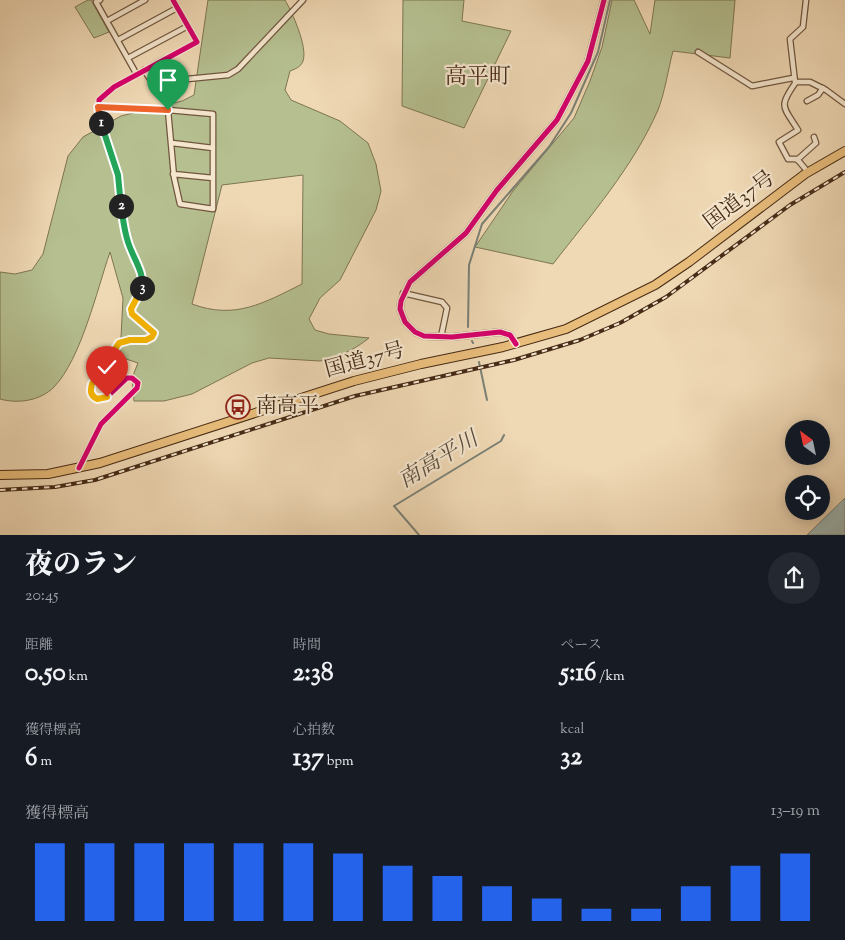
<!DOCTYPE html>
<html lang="ja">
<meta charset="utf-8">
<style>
:root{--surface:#171b24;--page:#242831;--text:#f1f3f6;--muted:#9ea1a6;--accent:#2563eb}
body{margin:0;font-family:"Sorts Mill Goudy","Noto Serif JP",serif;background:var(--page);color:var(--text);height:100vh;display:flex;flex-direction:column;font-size:19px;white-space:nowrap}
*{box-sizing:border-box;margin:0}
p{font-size:16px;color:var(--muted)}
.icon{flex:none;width:28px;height:28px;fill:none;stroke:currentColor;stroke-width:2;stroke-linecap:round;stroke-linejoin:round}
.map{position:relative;height:535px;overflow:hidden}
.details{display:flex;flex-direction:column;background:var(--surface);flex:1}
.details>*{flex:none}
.needle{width:32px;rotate:327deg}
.controls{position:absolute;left:785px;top:420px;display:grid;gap:10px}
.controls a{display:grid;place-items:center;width:45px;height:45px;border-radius:50%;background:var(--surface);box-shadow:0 2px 12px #0003;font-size:25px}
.pin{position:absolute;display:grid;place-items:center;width:42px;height:42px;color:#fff;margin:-51px -21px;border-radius:50% 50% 50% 0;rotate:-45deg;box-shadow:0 0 5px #0007}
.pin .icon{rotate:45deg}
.km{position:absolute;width:25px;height:25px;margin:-12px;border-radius:50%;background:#222;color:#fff;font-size:14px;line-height:25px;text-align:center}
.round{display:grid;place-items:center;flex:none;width:52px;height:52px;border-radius:26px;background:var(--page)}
.head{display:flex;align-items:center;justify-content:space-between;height:85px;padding:0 25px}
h1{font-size:28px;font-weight:800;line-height:38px}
.figures{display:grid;grid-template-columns:repeat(3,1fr);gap:8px;height:85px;padding:5px 25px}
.figures div{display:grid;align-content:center}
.figures b{font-size:25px;font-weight:800}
.figures small{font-size:14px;font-weight:400}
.figures p{font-size:14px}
.chart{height:140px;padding:10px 25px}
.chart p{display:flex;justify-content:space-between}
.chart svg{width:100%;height:90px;margin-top:5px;stroke:var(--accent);stroke-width:6}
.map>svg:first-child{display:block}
.green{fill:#b5bf90;stroke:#7e7553;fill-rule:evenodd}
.water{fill:#9db8b6;stroke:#7a8076}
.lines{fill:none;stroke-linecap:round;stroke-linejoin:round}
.stream{stroke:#7a8076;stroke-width:2}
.minor-casing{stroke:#70563e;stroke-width:7}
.tertiary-casing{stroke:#70563e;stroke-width:8}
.trunk-casing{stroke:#462b16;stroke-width:10}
.minor{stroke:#f5e6ce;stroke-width:4.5}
.tertiary{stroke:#f5e6ce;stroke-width:5.5}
.trunk{stroke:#e8bc7a;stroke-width:8}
.rail-casing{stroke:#462b16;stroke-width:4}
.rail{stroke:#f5e6ce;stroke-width:2;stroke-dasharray:5.5;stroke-linecap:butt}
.cycleway-casing{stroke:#f5e6ce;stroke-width:8}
.cycleway{stroke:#d6006c;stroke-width:5}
.split-1-casing{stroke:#fff;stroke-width:10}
.split-2-casing{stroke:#fff;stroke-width:10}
.split-3-casing{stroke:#fff;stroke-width:10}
.split-4-casing{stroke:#fff;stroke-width:10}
.split-5-casing{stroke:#fff;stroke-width:10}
.split-1{stroke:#f0652b;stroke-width:6}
.split-2{stroke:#22a559;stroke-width:6}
.split-3{stroke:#22a559;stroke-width:6}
.split-4{stroke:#f5b400;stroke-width:6}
.split-5{stroke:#f5b400;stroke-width:6}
.labels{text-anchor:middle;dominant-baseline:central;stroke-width:4.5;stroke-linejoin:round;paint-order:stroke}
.street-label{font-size:21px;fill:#462b16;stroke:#f5e6ce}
.poi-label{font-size:21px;fill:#462b16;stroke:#f5e6ce;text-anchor:start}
.neighbourhood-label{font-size:22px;fill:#462b16;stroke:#f5e6ce}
.water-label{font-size:22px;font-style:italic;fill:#5c4e3e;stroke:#f5e6ce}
</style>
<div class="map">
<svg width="845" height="535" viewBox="0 0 845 535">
<rect width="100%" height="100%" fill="#efd8b4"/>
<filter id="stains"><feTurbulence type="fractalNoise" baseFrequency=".004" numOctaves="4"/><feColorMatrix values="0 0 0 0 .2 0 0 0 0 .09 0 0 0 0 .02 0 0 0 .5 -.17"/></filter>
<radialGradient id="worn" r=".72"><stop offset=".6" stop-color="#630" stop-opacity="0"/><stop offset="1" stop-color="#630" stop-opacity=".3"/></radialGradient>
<path class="green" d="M 88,0 L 91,0 L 109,32 L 94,38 L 75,7 Z
M 208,0 L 285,0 C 292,12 308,47 303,61 C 301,67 295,69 290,71 L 285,90 L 291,100 L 340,121 L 368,143 L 376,164 L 381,191 L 376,210 L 340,280 L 320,298 L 309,319 L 315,330 L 329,334 L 369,338 C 354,350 339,357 320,361 L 269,358 L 252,363 L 192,394 L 164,401 L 134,401 L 132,378 L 138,363 L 120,357 L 123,298 L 110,252 C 97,290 81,359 54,387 C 40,401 18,404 0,399 L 0,272 L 15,274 L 32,270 L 43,254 L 68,156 L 83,137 L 121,116 L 182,101 L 194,95 ZM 303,175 L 302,284 C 264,303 235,320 192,304 L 222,185 Z
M 403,0 L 464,0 L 462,21 L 511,31 L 464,128 L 402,106 Z
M 612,0 L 634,0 L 650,34 L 655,0 L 735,0 L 730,58 L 673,51 C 668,70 665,92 658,110 C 633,167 591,215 553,264 L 475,247 L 513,191 L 574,118 L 590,81 L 602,47 Z"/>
<path class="water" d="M 845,498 L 845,535 L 807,535 Z"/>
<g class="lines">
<path class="stream" d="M 468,327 L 469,265 L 482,224 L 549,147 L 571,113 L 598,52 L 610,0
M 472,341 L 473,343
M 479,362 L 487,400
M 419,535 L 394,506 L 501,441 L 504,435"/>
<g class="minor-casing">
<path id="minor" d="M 100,0 L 96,2 L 137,75
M 806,0 L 803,27 L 790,39 L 795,82 L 810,82 L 826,90 L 845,104
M 107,21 L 145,0
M 118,40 L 177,8
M 698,52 L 752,86 L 793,78
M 128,58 L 188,26
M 144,70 L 150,79 L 157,82 L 228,75 L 238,69 L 303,0
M 796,82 C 778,107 783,106 798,130 L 779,142 L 788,159 L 797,159 L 808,172
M 807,101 L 818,95 L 823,88
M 98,107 L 168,110
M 168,110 L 213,114 L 213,209 L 180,204 L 174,177 Z
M 172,143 L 213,148
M 797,160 L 816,143 L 814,137
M 173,174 L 213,178
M 403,293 L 442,302 L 447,308 L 441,337
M 79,467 L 101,424 L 137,388 L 138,383 L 132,378 L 127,378 L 107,397 L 97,399 L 90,391 L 92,384 C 99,374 114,344 125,341 C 135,338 143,341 152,337 L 153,333 L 132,314 L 131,309 L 141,294 L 143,284 L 142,276 L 134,260 L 124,230 L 118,175 L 99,118 L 99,100 L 114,87 L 197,42 L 173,0"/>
</g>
<g class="tertiary-casing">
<path id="tertiary" d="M 516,344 L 510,335 L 500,332 L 452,337 L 424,336 L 415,332 L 405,322 L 400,309 L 401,301 L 410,282 L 466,233 L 497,190 L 557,120 L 588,61 L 604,0"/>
</g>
<g class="trunk-casing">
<path id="trunk" d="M 0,475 L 48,474 L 100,463 L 354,381 L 421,364 L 503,347 L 566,329 L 655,285 L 689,262 L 805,174 L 845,151"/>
</g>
<use href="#minor" class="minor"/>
<use href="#tertiary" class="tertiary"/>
<use href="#trunk" class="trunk"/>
<g class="rail-casing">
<path id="rail" d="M 0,490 L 55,487 L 95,480 L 355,396 L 514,360 L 580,340 L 620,323 L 666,297 L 790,205 L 845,172"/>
</g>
<use href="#rail" class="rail"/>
<g class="cycleway-casing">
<path id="cycleway" d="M 516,344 L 510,335 L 500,332 L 452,337 L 424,336 L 415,332 L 405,322 L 400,309 L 401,301 L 410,282 L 466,233 L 497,190 L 557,120 L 588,61 L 604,0
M 79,468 L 101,424 L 137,388 L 138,383 L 132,378 L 127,378 L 107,397 L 97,399 L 90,391 L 92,384 C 99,374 114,344 125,341 C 135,338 143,341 152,337 L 153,333 L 132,314 L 131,309 L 141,294 L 143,284 L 142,276 L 134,260 L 124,230 L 118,175 L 99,118 L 99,100 L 114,87 L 197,42 L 173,0"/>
</g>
<use href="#cycleway" class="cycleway"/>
</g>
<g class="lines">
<g class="split-1-casing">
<path id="split-1" d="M 101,123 L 98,107 L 168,110"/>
</g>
<g class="split-2-casing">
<path id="split-2" d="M 101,123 L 118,175 L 121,206"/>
</g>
<g class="split-3-casing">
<path id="split-3" d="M 121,206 C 123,218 124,230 128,242 C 132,256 145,273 142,288"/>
</g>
<g class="split-4-casing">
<path id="split-4" d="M 130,340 L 146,340 L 152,337 L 154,333 L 132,314 L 131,309 L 142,288"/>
</g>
<g class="split-5-casing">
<path id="split-5" d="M 107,397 L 97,399 C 90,395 90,391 92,384 L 119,343 L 130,340"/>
</g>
<use href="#split-1" class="split-1"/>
<use href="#split-2" class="split-2"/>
<use href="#split-3" class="split-3"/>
<use href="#split-4" class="split-4"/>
<use href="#split-5" class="split-5"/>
</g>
<defs>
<g id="bus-ring" transform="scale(1.25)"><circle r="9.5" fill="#f5e6ce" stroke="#8f2418" stroke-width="1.5"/><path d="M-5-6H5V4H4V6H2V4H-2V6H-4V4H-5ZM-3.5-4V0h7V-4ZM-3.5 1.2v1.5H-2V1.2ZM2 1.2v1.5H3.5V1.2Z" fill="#8f2418"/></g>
</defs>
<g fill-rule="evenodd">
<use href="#bus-ring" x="238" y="407"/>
</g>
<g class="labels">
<g class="street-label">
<text transform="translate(740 201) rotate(-37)">国道37号</text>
<text transform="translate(365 361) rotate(-15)">国道37号</text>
</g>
<g class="poi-label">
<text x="256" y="407">南高平</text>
</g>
<g class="neighbourhood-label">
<text x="478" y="78">高平町</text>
</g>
<g class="water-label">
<text transform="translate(439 461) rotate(-31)">南高平川</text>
</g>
</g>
<rect width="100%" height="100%" filter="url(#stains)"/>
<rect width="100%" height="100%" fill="url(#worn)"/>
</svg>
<div class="controls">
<a><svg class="needle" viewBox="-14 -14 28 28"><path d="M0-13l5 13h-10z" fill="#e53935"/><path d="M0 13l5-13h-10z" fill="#9ea1a6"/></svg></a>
<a><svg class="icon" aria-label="locate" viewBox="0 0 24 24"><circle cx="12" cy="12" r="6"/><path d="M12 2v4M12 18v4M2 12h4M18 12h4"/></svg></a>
</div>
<div class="pin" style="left:168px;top:110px;background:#1e9e55"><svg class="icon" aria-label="arrive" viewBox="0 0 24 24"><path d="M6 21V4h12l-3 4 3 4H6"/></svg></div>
<div class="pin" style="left:107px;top:397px;background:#d93025"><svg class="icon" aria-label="check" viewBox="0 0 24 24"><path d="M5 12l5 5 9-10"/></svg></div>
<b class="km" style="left:101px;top:123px">1</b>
<b class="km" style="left:121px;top:206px">2</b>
<b class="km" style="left:142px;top:288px">3</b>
</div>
<section class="details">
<div class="head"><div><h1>夜のラン</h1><p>20:45</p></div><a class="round"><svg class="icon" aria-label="share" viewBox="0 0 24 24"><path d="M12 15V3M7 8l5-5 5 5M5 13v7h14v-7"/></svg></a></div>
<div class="figures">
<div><p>距離</p><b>0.50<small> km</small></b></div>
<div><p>時間</p><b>2:38</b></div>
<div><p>ペース</p><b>5:16<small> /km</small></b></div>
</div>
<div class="figures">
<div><p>獲得標高</p><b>6<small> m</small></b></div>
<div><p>心拍数</p><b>137<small> bpm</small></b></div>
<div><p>kcal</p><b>32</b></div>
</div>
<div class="chart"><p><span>獲得標高</span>13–19 m</p>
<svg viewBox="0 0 160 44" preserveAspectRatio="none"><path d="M5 44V6M15 44V6M25 44V6M35 44V6M45 44V6M55 44V6M65 44V11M75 44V17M85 44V22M95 44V27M105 44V33M115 44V38M125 44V38M135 44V27M145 44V17M155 44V11"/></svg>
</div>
</section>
